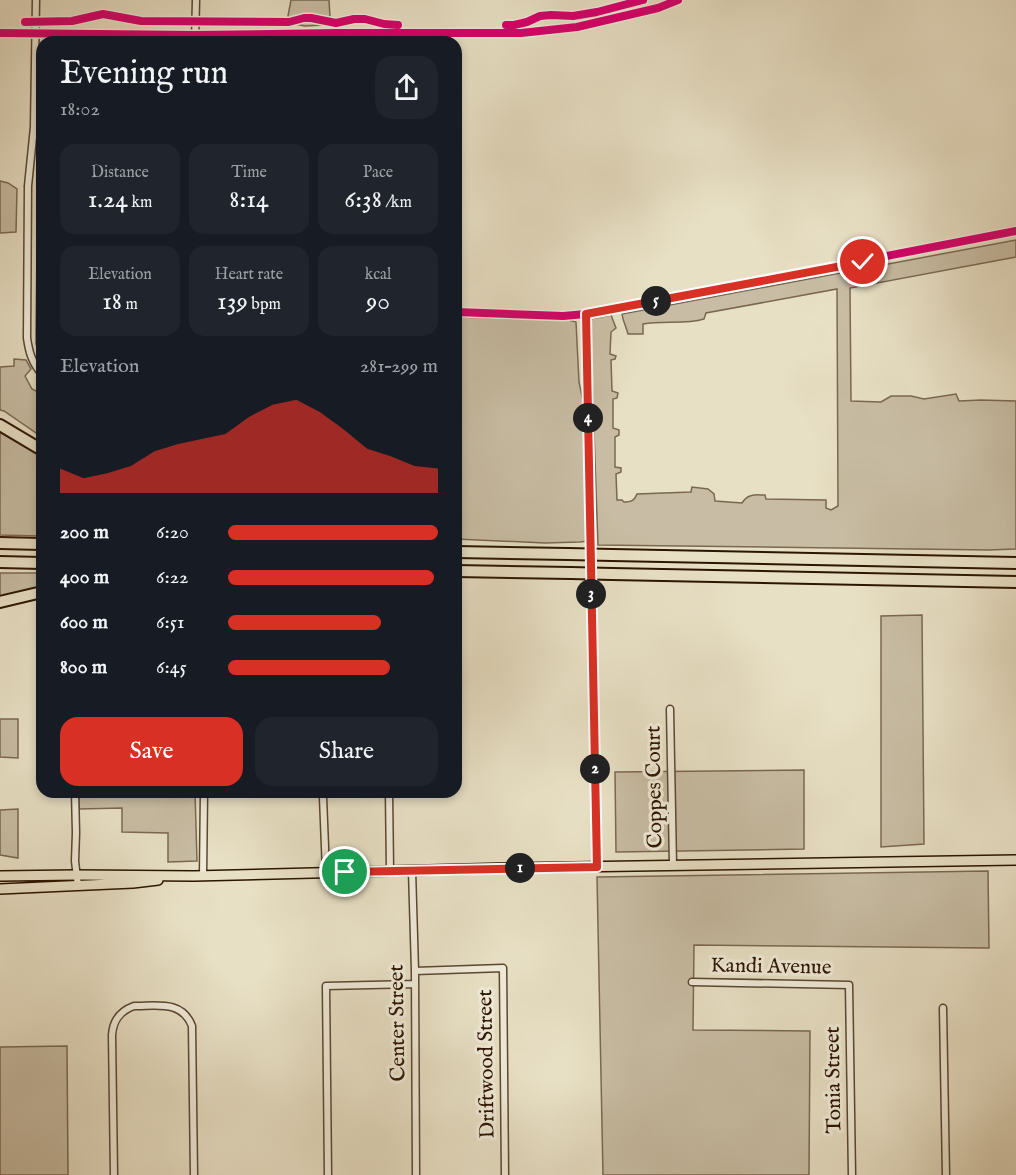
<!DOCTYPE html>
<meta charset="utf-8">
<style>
:root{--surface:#171b24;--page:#20242c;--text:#f1f3f6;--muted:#9ea1a6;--accent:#d93025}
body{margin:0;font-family:"IM FELL English",serif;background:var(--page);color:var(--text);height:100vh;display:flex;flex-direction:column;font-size:22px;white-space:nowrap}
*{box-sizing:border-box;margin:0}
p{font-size:20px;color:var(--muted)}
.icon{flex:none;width:33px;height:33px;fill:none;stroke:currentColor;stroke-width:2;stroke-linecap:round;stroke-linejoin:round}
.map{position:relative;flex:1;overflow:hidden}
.sheet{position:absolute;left:36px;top:36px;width:426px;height:762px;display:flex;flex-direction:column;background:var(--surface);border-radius:18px;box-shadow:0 3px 9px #0003}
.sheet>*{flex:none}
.pin{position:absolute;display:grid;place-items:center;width:51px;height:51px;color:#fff;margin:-26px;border:3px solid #fff;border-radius:50%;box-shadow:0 2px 6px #0007}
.km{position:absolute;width:30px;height:30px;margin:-15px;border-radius:50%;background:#222;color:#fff;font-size:16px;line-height:30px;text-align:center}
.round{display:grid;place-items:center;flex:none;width:63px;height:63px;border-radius:18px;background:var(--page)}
.headline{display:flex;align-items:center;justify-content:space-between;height:102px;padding:0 24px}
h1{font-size:33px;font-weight:600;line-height:45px}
.figures{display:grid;grid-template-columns:repeat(3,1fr);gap:9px;height:102px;padding:6px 24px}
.figures div{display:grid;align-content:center;border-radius:15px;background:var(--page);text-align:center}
.figures b{font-size:26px;font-weight:600}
.figures small{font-size:16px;font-weight:400}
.figures p{font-size:16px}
.chart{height:168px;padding:12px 24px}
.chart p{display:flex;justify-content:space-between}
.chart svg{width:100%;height:108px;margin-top:6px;fill:var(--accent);opacity:.7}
.action{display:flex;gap:12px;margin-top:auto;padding:12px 24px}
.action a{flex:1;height:69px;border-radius:18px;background:var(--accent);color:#fff;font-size:24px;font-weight:600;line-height:69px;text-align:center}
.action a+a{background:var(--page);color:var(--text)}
ul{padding:0 24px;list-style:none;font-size:20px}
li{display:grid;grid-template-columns:96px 72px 1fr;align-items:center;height:45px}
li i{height:15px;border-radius:8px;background:var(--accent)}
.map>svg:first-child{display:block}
.green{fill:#c8bda4;stroke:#7a6852;stroke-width:1.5}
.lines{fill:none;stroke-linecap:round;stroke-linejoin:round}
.minor-casing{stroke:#5a4731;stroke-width:9}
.primary-casing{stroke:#2b1400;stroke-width:12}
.motorway-casing{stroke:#2b1400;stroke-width:14}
.minor{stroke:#f0ebd9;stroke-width:6}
.primary{stroke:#e8e0c5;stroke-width:9}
.motorway{stroke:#e8e0c5;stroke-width:10}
.motorway-bridge-casing{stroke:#2b1400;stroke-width:14;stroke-linecap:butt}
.motorway-bridge{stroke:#e8e0c5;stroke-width:10}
.cycleway-casing{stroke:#f0ebd9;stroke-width:11}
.cycleway{stroke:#d6006c;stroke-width:8}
.route-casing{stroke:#fff;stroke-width:12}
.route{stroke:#d93025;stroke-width:8}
.labels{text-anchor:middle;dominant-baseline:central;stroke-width:6;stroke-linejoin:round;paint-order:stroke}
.street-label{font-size:21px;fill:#2b1400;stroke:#f0ebd9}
</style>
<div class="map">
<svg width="1016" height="1175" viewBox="0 0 1016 1175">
<rect width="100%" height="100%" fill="#e8e0c5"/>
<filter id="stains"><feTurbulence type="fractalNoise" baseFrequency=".00333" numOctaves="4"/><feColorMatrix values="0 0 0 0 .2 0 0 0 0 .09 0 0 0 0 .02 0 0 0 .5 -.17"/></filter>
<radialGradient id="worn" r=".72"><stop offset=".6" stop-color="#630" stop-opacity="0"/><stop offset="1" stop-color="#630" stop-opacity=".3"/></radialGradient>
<path class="green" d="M 291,0 L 329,0 L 330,17 L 322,25 L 305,26 L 290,23 L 288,16 Z
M 42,143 L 42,362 L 36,344 L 36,331 L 38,165 Z
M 0,181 L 8,183 L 17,189 L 16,232 L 0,233 Z
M 1016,240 L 1016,257 L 850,288 L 851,401 L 881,402 L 891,396 L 911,396 L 924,399 L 956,394 L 959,401 L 981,400 L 1016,401 L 1016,549 L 989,550 L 598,545 L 590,319 L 611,315 L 616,328 L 611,332 L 610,354 L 616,356 L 615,359 L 611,360 L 612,391 L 618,393 L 617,398 L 613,399 L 613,428 L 619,430 L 619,435 L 615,437 L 615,467 L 621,468 L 621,472 L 616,474 L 617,500 L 622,500 L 624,502 C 631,502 634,501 637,494 L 691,492 L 692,487 L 708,489 L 714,494 L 715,501 L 742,503 C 748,493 756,495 765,495 L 766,499 L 826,500 L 826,508 L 831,510 L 838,506 L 837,289 L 706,313 L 704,319 C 684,325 663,320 643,324 L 643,334 L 628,334 C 626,326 623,322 622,314 Z
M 456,317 L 569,320 L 576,322 L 579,382 L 584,406 L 587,541 L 580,542 L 545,543 L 456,539 Z
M 14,359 L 26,360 L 31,369 L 25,376 L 32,389 L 42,394 L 42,437 L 4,411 L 0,410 L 0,367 L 14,366 Z
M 0,431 L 42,455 L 42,536 L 0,535 Z
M 0,573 L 42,573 L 42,589 L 0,599 Z
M 922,615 L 924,844 L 881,847 L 881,616 Z
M 0,719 L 18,719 L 18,758 L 0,757 Z
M 804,770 L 804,849 L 616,852 L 615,772 Z
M 79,792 L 195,792 L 197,861 L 168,862 L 168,833 L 122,832 L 122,808 L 79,809 Z
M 18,809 L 18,858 L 0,855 L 0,810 Z
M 988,871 L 989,948 L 694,945 L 693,1030 L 810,1031 L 809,1175 L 603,1175 L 597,877 Z
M 67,1046 L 68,1175 L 0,1175 L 0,1047 Z"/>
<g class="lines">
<g class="minor-casing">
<path id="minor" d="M 36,0 L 34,127 L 28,186 L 27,338 C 29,352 32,363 42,374
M 0,33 L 195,35 L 336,33 L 521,33 L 577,27 L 658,8 L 678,0
M 260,34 L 275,42
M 195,42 L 196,0
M 456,312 L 563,316 L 586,314 L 1016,231
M 586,314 L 597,867
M 670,709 L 673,865
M 75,792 L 76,833 L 75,861 L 78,886
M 389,792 L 390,871
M 323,797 L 326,872
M 412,870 L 415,971 L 416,1175
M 203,876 L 204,792
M 415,971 L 503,968 L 505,1175
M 692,982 L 849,985 L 852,1175
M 943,1008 L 946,1175
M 114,1175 L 112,1035 C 113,1020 120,1011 134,1006 C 157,1006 182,1000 192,1026 L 194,1175
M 328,1175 L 326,986 L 415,984"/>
</g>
<g class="primary-casing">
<path id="primary" d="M 0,876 L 76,875 L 194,876 L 506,868 L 1016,860
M 0,889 L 133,883 L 158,880"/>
</g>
<g class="motorway-casing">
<path id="motorway" d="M 0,425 L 42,450
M 0,543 L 42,544
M 456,552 L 568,554
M 612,555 L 1016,563
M 0,562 L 42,563
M 456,571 L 571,573
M 612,574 L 1016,582
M 0,602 L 42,592"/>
</g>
<use href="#minor" class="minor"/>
<use href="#primary" class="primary"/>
<use href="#motorway" class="motorway"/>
<g class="motorway-bridge-casing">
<path id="motorway-bridge" d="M 568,554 L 612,555
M 571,573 L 612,574"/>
</g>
<use href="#motorway-bridge" class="motorway-bridge"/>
<g class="cycleway-casing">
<path id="cycleway" d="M 25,22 L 72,21 L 103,14 L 141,21 L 289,22 L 304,18 L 311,18 L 336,23 L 354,19 L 365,19 L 384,24 L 398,25
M 506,25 L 514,25 L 527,22 L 540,16 L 551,15 L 573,16 L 597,12 L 643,0
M 0,33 L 195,35 L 336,33 L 521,33 L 577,27 L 658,8 L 678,0
M 456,312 L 563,316 L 586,314 L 1016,231"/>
</g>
<use href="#cycleway" class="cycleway"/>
</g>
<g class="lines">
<g class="route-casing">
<path id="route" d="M 345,872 L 597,867 L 586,314 L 863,262"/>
</g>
<use href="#route" class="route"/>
</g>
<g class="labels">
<g class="street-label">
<text transform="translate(655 787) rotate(-91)">Coppes Court</text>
<text transform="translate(771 967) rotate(1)">Kandi Avenue</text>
<text transform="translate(398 1023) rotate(-91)">Center Street</text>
<text transform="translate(487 1064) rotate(-91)">Driftwood Street</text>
<text transform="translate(834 1080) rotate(-91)">Tonia Street</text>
</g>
</g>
<rect width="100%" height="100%" filter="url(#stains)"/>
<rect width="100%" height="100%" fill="url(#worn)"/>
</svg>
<div class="pin" style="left:345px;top:872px;background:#1e9e55"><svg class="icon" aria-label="arrive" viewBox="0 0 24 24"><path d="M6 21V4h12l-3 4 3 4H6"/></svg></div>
<div class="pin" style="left:863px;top:262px;background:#d93025"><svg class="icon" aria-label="check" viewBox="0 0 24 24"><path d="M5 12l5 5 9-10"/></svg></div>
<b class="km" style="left:520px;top:868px">1</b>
<b class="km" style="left:595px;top:769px">2</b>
<b class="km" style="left:591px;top:594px">3</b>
<b class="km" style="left:588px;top:418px">4</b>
<b class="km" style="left:656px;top:301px">5</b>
<section class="sheet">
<div class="headline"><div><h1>Evening run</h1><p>18:02</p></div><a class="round"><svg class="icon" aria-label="share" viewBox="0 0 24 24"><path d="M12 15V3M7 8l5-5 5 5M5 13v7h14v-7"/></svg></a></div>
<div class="figures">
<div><p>Distance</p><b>1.24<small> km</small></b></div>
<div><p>Time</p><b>8:14</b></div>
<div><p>Pace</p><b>6:38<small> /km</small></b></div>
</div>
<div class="figures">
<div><p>Elevation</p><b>18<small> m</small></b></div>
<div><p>Heart rate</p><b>139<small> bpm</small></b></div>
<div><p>kcal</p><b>90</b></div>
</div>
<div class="chart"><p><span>Elevation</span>281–299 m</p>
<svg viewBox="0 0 160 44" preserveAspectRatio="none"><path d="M0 44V34L10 38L20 36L30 33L40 27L50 24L60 22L70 20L80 13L90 8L100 6L110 11L120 18L130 26L140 29L150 33L160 34V44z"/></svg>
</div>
<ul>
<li><b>200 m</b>6:20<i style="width:100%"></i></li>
<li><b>400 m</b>6:22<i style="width:98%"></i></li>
<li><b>600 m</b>6:51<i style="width:73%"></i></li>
<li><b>800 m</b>6:45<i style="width:77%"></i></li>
</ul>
<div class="action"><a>Save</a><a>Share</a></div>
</section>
</div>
